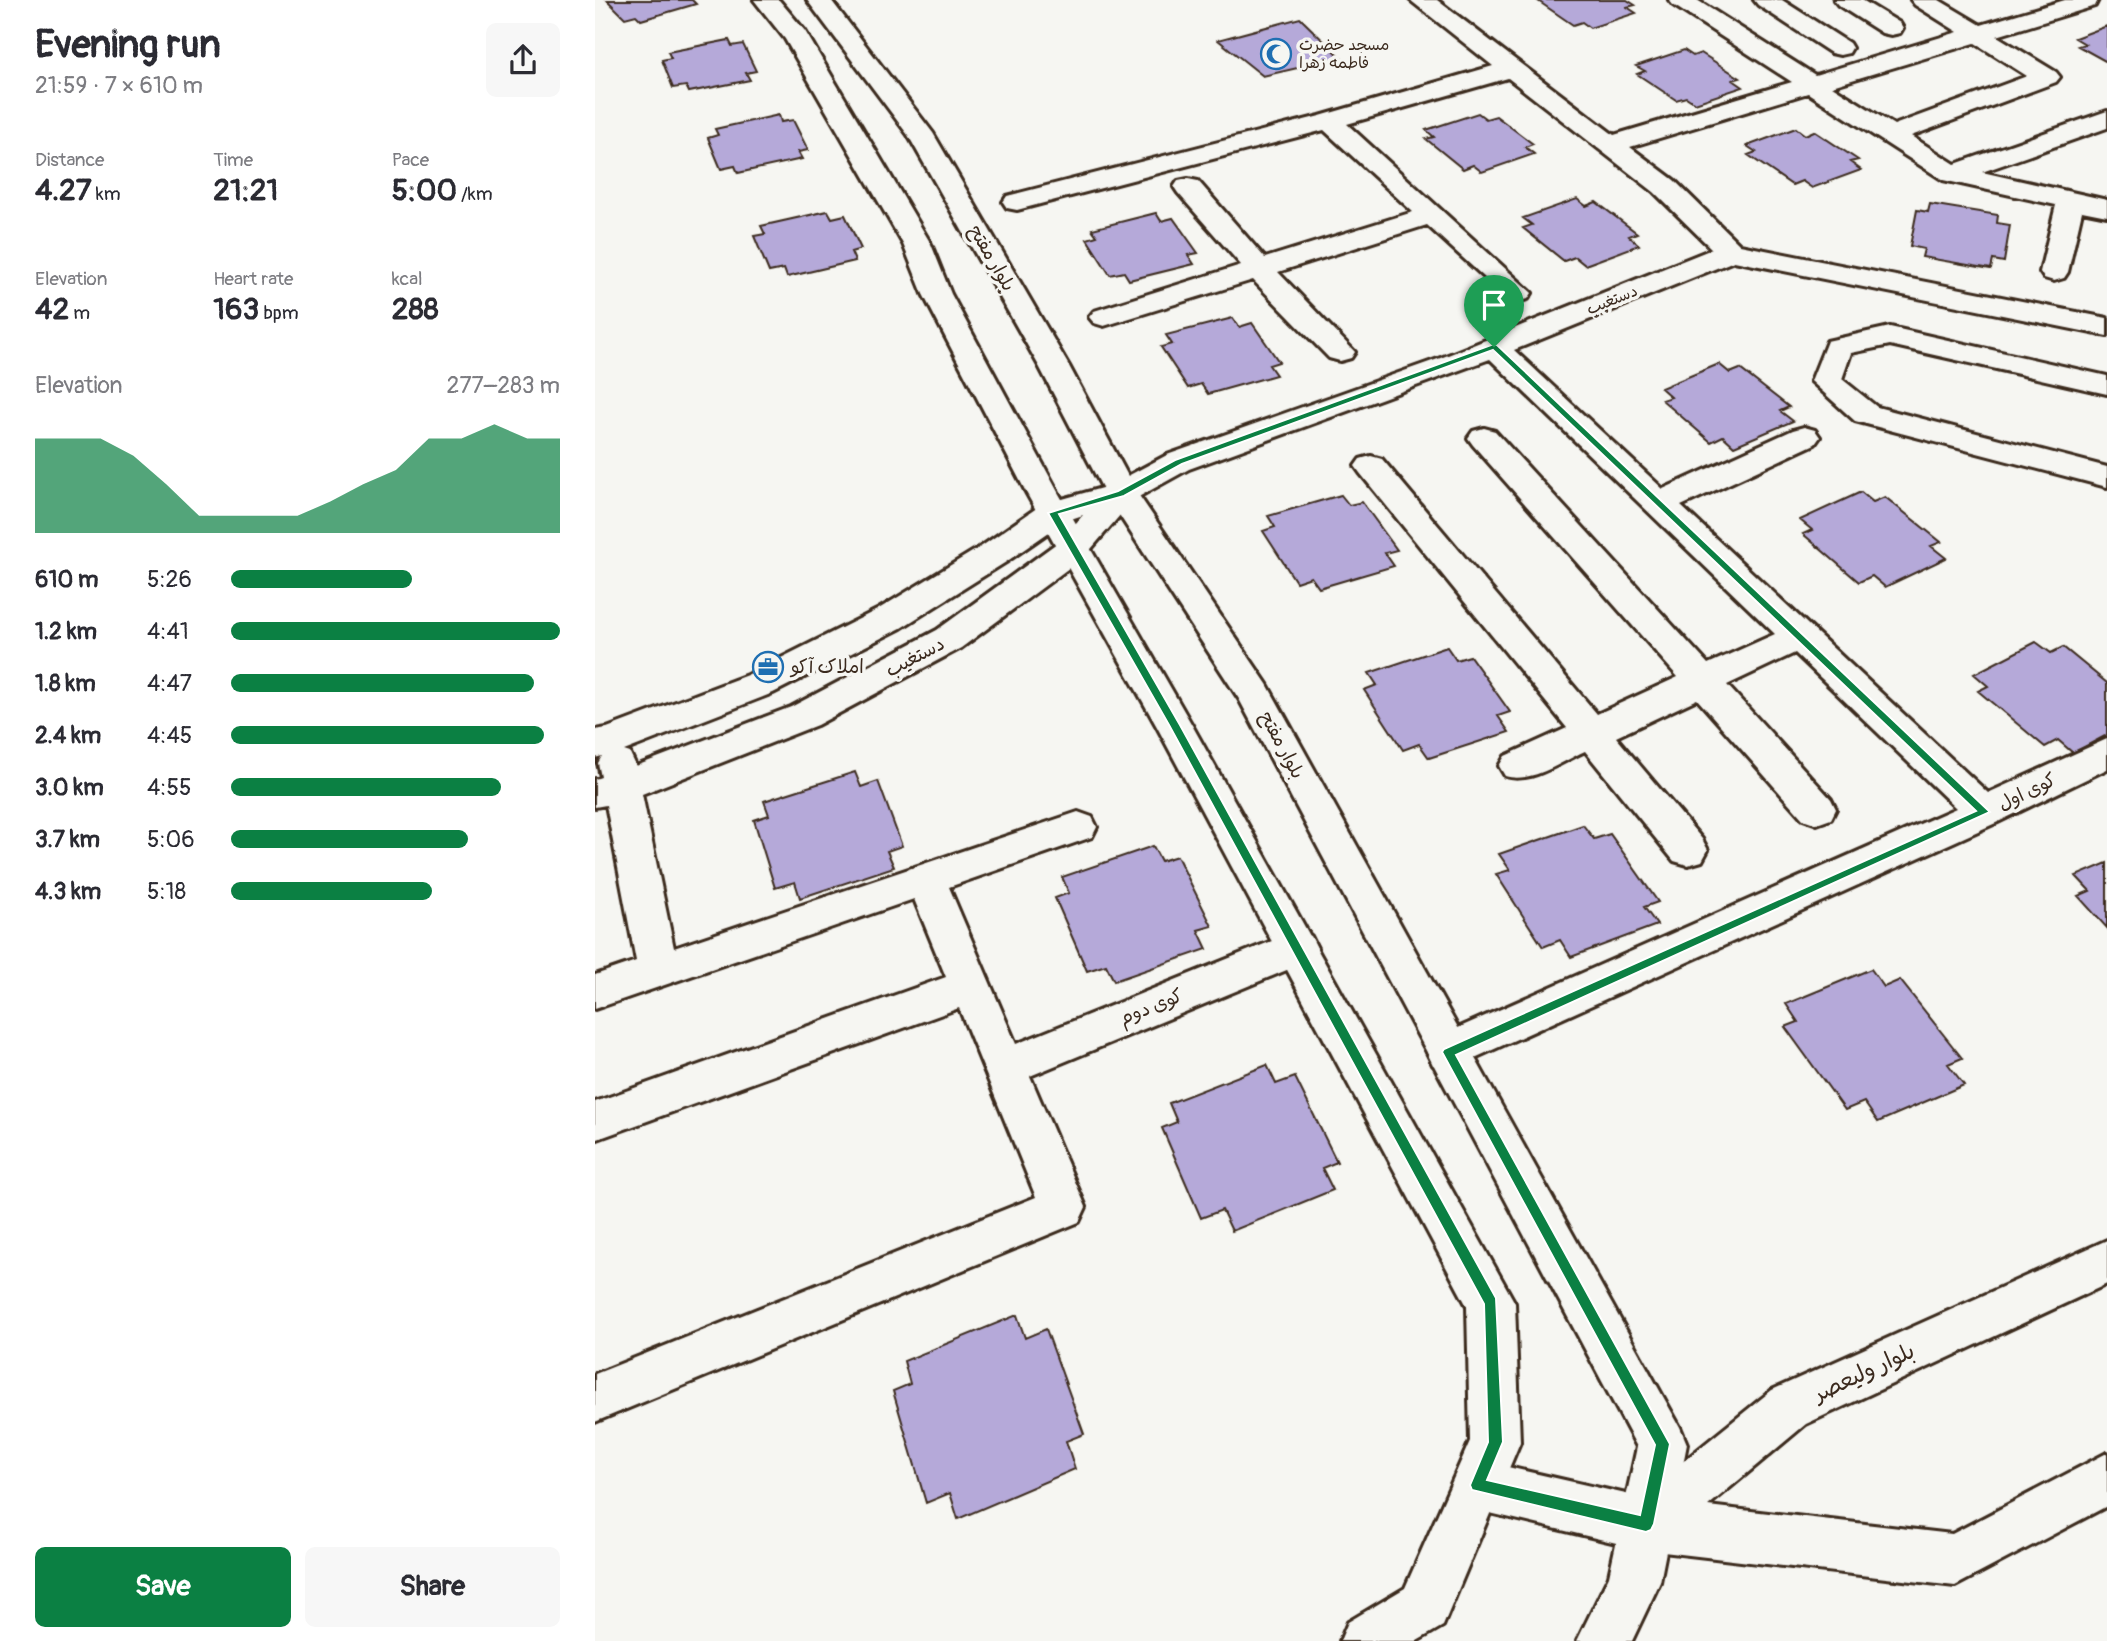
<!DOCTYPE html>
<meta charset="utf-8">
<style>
:root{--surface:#fff;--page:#f7f7f7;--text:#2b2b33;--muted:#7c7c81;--accent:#0b8043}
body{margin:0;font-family:Pangolin,"Playpen Sans Arabic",sans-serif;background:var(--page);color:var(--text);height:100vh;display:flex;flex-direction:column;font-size:26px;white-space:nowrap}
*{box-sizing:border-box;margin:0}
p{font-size:23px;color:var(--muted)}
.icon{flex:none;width:38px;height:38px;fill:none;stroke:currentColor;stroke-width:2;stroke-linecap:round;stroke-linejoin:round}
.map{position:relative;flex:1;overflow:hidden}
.details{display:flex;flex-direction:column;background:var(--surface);width:595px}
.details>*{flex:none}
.pin{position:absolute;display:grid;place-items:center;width:60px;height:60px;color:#fff;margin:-72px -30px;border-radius:50% 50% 50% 0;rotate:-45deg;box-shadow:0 0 7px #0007}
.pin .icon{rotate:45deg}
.round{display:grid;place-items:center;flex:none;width:74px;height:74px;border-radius:10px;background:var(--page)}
.summary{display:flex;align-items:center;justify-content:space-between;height:119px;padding:0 35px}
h1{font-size:38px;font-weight:700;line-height:52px}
.stats{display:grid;grid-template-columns:repeat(3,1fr);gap:10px;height:119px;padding:7px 35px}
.stats div{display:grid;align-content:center}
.stats b{font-size:30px;font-weight:700}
.stats small{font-size:19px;font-weight:400}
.stats p{font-size:19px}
.chart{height:196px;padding:14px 35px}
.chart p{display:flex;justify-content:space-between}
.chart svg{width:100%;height:126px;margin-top:7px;fill:var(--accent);opacity:.7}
.primary-button{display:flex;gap:14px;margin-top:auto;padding:14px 35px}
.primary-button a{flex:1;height:80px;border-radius:10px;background:var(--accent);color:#fff;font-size:28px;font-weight:700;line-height:80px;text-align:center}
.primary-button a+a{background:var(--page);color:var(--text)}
ul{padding:0 35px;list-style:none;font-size:23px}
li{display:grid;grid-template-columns:112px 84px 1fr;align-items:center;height:52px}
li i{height:18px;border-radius:9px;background:var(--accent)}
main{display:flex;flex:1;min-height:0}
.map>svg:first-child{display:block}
.building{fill:#b5a9d9;stroke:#3b2a1e;stroke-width:2}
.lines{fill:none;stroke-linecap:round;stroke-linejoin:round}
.street-casing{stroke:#3b2a1e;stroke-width:6}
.secondary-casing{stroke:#3b2a1e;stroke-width:6}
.street{fill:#f6f6f2;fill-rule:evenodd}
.secondary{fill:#f6f6f2;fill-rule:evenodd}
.route{fill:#0b8043;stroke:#fff;stroke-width:2;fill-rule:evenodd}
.labels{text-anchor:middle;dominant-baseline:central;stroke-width:7;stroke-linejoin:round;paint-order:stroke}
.far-poi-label{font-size:16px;fill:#3b2a1e;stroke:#f6f6f2;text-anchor:start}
.far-street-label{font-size:16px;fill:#3b2a1e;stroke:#f6f6f2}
.street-label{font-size:19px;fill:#3b2a1e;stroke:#f6f6f2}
.poi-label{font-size:19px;fill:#3b2a1e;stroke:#f6f6f2;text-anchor:start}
.near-street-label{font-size:23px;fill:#3b2a1e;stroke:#f6f6f2}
</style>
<main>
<section class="details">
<div class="summary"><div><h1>Evening run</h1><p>21:59 · 7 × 610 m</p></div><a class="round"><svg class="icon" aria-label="share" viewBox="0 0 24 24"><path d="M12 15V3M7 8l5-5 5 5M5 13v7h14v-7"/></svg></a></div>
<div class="stats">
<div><p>Distance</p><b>4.27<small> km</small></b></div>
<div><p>Time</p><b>21:21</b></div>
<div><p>Pace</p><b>5:00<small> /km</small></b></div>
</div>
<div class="stats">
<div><p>Elevation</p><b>42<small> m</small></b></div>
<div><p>Heart rate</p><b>163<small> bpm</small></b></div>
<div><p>kcal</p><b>288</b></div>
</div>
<div class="chart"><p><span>Elevation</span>277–283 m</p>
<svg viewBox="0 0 160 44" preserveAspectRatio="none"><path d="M0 44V11L10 11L20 11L30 17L40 27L50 38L60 38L70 38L80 38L90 33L100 27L110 22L120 11L130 11L140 6L150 11L160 11V44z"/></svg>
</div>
<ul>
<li><b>610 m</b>5:26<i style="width:55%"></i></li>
<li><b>1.2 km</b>4:41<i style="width:100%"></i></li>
<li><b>1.8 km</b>4:47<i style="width:92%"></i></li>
<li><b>2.4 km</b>4:45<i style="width:95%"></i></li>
<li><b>3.0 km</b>4:55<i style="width:82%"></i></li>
<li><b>3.7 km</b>5:06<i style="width:72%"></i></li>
<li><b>4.3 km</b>5:18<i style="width:61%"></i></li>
</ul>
<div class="primary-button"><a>Save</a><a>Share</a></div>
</section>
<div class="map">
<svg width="1512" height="1641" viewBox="0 0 1512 1641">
<rect width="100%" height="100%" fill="#f6f6f2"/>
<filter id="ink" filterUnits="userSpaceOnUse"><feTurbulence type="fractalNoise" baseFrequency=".0143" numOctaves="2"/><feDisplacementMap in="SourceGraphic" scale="14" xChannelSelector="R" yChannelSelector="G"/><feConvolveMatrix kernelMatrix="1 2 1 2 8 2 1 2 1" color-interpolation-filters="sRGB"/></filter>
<g filter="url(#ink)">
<path class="building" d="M 12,0 L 97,0 L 101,4 L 46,20 L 41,15 L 30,18 Z
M 947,0 L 1032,0 L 1040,5 L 1032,7 L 1041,13 L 995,28 L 987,22 L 978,25 L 943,1 Z
M 705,18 L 746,58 L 668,76 L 623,40 Z
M 1512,26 L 1512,62 L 1483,46 L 1490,44 L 1480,38 Z
M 134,40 L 137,46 L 148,44 L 161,71 L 151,73 L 155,80 L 94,92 L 91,86 L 78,88 L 67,60 L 76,58 L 73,52 Z
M 1089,50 L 1098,56 L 1106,53 L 1145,78 L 1138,80 L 1148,87 L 1100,103 L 1091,97 L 1081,100 L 1042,74 L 1050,71 L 1041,66 Z
M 883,113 L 891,119 L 901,116 L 938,144 L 930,147 L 939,154 L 887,172 L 878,165 L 868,169 L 831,139 L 839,137 L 831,130 Z
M 184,115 L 186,122 L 198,120 L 213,150 L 203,152 L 207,159 L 143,173 L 140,166 L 126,169 L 113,138 L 123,135 L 120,129 Z
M 1201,128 L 1210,135 L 1219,131 L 1263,160 L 1255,162 L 1266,170 L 1217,188 L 1207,181 L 1197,185 L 1153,155 L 1161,152 L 1152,146 Z
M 982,199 L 991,206 L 1001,202 L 1042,233 L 1034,236 L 1044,245 L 990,265 L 980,257 L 969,261 L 928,228 L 937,225 L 928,218 Z
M 1335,204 L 1403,215 L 1402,223 L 1415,225 L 1409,262 L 1398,260 L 1396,269 L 1327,257 L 1329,249 L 1315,246 L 1322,210 L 1333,212 Z
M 233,211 L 237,218 L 250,215 L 266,249 L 256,252 L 260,261 L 192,277 L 189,269 L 174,272 L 159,236 L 170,234 L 166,226 Z
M 561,213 L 566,221 L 578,218 L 603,253 L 593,255 L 599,264 L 534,280 L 529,272 L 515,275 L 492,239 L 502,236 L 497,229 Z
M 638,318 L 644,327 L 657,323 L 684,362 L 674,365 L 681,375 L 613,394 L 606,384 L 593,388 L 566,347 L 577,344 L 571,335 Z
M 1124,364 L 1135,373 L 1145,369 L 1194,407 L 1185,411 L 1198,421 L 1139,446 L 1128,436 L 1116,442 L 1067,400 L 1076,397 L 1066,388 Z
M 1266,492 L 1278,502 L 1290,497 L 1346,542 L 1336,546 L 1351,558 L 1290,587 L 1277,576 L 1264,582 L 1208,534 L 1217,530 L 1205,520 Z
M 746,495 L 754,505 L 767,502 L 802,550 L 790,553 L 799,566 L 724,588 L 716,577 L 701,582 L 668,531 L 680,527 L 673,516 Z
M 1441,642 L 1456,653 L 1468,647 L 1512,683 L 1512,735 L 1478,753 L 1463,740 L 1450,747 L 1383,691 L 1393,686 L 1379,674 Z
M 852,647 L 861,660 L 875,656 L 915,712 L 903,716 L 914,732 L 834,758 L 824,744 L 808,750 L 769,690 L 782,685 L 774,673 Z
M 260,772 L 266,787 L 283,781 L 307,846 L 292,851 L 299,867 L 205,898 L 200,882 L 180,888 L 159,820 L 174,815 L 169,801 Z
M 988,825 L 999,839 L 1015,834 L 1063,902 L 1049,907 L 1062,925 L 976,957 L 965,940 L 948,947 L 901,874 L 915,870 L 904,854 Z
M 558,846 L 566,861 L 582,856 L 617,926 L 603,930 L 612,949 L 519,981 L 511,965 L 492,971 L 460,898 L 474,893 L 467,877 Z
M 1512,863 L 1512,928 L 1483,896 L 1495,891 L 1481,876 Z
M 1276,969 L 1289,987 L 1305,980 L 1367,1058 L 1353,1064 L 1369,1085 L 1283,1122 L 1269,1102 L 1250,1110 L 1190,1027 L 1203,1022 L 1191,1004 Z
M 672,1065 L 681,1084 L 700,1077 L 742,1162 L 727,1168 L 738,1190 L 637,1231 L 627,1210 L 606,1218 L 567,1128 L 582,1122 L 574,1103 Z
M 422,1315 L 430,1338 L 451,1329 L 489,1434 L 471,1441 L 480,1469 L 363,1519 L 355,1493 L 331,1503 L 298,1391 L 315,1384 L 309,1361 Z"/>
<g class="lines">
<g class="street-casing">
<path id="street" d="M 815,0 L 842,0 L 1019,135 L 1197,82 L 1078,5 L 1074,0 L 1102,0 L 1220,75 L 1363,32 L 1320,5 L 1316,0 L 1344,0 L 1386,25 L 1470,0 L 1503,0 L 1500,6 L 1402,36 L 1461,72 L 1465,77 L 1461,82 L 1316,136 L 1360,164 L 1512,111 L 1512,128 L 1387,172 L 1512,200 L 1512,216 L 1487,211 L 1473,272 L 1469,278 L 1459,281 L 1449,278 L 1445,272 L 1461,205 L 1348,180 L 1213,93 L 1035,147 L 1079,180 L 1145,245 L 1512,318 L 1512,336 L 1139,261 L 919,350 L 1068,489 L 1198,430 L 1209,427 L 1220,430 L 1225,437 L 1220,444 L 1086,506 L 1393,793 L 1512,739 L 1512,769 L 1403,822 L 853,1070 L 838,1065 L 832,1052 L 838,1039 L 1361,808 L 1200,653 L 1132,685 L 1236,799 L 1241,809 L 1236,819 L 1222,824 L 1208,819 L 1102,699 L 1021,737 L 1107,839 L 1113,850 L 1107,861 L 1093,865 L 1079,861 L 990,751 C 966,762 936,784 910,776 L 904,766 L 910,756 L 972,728 L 765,473 L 760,466 L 765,459 L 776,456 L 787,459 L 1002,714 L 1083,677 L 878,445 L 873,438 L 878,431 L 889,428 L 900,431 L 1113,664 L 1180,634 L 895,359 L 594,469 L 538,500 L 490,556 L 366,648 L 222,725 L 47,794 L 79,948 L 483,812 L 497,817 L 502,827 L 497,837 L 354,887 L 421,1044 L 702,931 L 716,936 L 722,948 L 716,960 L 435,1076 L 491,1207 L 484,1222 L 0,1422 L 0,1374 L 441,1197 L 364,1008 L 0,1140 L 0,1102 L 351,977 L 319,899 L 0,1009 L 0,975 L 41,961 L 11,805 L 0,807 L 0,779 L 6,777 L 3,763 L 7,756 L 0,758 L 0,730 L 12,728 L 152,675 L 282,610 L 387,546 L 446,505 L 514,486 L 572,455 L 843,359 L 1117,249 L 1059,192 L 913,78 L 752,124 L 937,293 L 933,299 L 923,302 L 913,299 L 832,225 L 683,272 L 760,352 L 756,358 L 745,361 L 734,358 L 658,280 L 509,326 L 499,323 L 494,317 L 499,311 L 646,265 L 583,193 L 579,187 L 583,181 L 593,179 L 603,181 L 670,258 L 818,212 L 729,130 L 422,210 L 412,208 L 408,202 L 412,196 L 725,116 L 898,66 ZM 1380,43 L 1432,76 L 1299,125 L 1237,86 ZM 488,515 L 466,540 L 342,630 L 196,707 L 41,766 L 35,753 L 29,751 L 178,693 L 306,628 L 411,562 L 470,521 Z
M 1159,0 L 1187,0 L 1254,43 L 1257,48 L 1254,53 L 1245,55 L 1236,53 L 1163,5 Z
M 1239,0 L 1267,0 L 1305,23 L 1308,28 L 1305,33 L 1296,35 L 1287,33 L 1243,5 Z
M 1295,327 L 1512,376 L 1512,394 L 1295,345 L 1256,353 L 1247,379 L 1282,407 L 1512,467 L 1512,487 L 1260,421 L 1216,381 L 1232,341 Z
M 1512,1240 L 1512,1284 L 1211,1424 L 1113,1506 L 1357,1534 L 1512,1453 L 1512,1506 L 1360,1586 L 1051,1550 L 882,1510 L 864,1503 L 857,1485 L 864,1467 L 882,1460 L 1044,1497 L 1177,1390 Z"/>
</g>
<g class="secondary-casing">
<path id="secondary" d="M 159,0 L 184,0 L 210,31 L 336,244 L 356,294 L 464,494 L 597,725 L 920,1303 L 925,1442 L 848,1626 L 822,1641 L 745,1641 L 753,1622 L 810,1588 L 875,1441 L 872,1306 L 561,725 L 432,494 L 328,294 L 308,244 L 190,39 Z
M 212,0 L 236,0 L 338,133 L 474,366 L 541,491 L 672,684 L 1085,1427 L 1092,1444 L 1065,1582 L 1037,1641 L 982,1641 L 1014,1576 L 1042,1447 L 644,699 L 510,493 L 444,366 L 313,135 Z"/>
</g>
<use href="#street" class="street"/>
<use href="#secondary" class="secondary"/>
</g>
</g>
<path class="route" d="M 896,345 L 902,345 L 1395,812 L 861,1055 L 1075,1444 L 1059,1524 L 1056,1530 L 1051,1532 L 877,1490 L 875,1485 L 893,1442 L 889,1304 L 574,725 L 453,513 L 523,491 L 580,460 ZM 898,350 L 1381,811 L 849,1049 L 847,1052 L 1060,1445 L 1045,1515 L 892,1480 L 908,1442 L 901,1298 L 585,725 L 464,514 L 529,496 L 587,464 Z"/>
<defs>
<g id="mosque-ring" transform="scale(1.575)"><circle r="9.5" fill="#f6f6f2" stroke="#1f6fb2" stroke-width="1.5"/><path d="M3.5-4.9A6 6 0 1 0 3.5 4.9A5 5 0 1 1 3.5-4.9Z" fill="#1f6fb2"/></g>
<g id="office-ring" transform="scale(1.575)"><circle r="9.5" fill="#f6f6f2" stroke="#1f6fb2" stroke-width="1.5"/><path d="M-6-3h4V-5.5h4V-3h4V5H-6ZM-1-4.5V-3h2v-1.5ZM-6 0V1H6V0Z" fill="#1f6fb2"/></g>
</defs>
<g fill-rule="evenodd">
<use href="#mosque-ring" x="681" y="54"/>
<use href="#office-ring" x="173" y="667"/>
</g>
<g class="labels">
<g class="far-poi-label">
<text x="704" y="45">مسجد حضرت<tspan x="704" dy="18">فاطمه زهرا</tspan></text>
</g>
<g class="far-street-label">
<text transform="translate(1017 300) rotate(-22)">دستغیب</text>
</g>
<g class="street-label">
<text transform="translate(397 258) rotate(60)">بلوار مفتح</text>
<text transform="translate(320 657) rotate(-28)">دستغیب</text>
<text transform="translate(687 745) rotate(62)">بلوار مفتح</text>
<text transform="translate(1432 792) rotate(-26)">کوی اول</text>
<text transform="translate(556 1007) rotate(-22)">کوی دوم</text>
</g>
<g class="poi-label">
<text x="196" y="667">املاک آکو</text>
</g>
<g class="near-street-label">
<text transform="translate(1269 1372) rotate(-25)">بلوار ولیعصر</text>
</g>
</g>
</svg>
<div class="pin" style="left:899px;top:347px;background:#1e9e55"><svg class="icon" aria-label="arrive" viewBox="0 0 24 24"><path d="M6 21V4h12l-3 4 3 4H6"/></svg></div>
</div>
</main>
